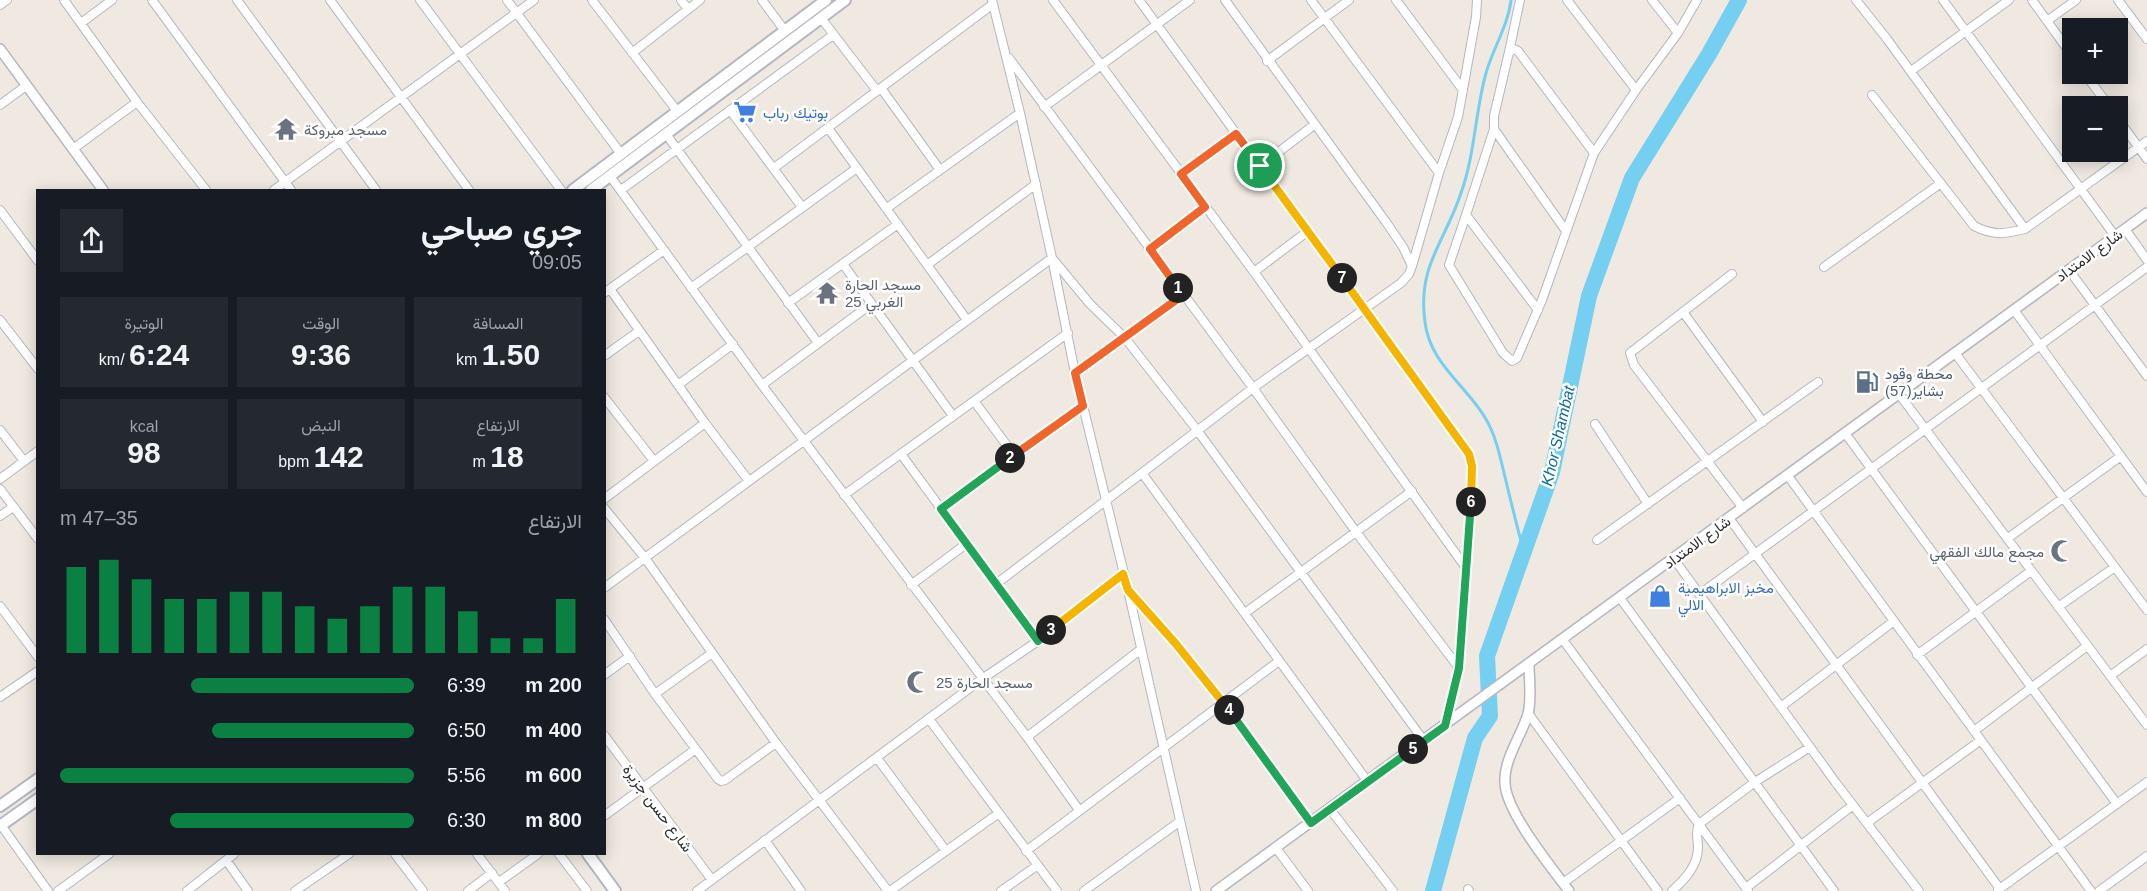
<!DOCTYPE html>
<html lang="ar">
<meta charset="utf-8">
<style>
:root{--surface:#171b24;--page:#242831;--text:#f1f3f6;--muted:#9ea1a6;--accent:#0b8043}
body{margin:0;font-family:Helvetica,Vazirmatn,sans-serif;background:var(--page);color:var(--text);direction:rtl;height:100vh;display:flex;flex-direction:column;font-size:22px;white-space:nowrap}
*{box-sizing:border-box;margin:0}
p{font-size:20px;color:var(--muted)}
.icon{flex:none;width:33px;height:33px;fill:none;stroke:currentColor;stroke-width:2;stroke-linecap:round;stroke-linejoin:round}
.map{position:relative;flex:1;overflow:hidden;direction:ltr}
.side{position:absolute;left:36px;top:189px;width:570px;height:666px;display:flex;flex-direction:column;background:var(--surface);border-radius:0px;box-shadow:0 3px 15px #0003;direction:rtl}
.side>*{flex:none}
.controls{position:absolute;left:2062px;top:18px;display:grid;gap:12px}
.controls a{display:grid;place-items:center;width:66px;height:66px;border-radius:0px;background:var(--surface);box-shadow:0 3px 15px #0003;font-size:30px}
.pin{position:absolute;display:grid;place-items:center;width:51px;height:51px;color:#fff;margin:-26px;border:3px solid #fff;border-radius:50%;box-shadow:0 2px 6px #0007}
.km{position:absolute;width:30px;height:30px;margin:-15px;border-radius:50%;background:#222;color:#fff;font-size:16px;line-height:30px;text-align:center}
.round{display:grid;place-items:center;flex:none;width:63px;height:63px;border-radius:0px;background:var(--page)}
.head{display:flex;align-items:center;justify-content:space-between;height:102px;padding:0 24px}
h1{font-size:33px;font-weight:700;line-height:45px}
.figures{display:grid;grid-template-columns:repeat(3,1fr);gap:9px;height:102px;padding:6px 24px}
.figures div{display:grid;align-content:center;border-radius:0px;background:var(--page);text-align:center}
.figures b{font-size:30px;font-weight:700}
.figures small{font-size:16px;font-weight:400}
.figures p{font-size:16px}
.chart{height:168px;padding:12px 24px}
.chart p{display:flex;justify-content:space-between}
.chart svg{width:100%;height:108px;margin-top:6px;stroke:var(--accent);stroke-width:6}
ul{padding:0 24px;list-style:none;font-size:20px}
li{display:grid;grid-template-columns:96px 72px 1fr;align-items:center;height:45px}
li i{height:15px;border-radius:8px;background:var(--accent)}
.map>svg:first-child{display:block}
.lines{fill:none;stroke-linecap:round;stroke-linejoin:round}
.stream{stroke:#75cff0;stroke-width:3}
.river{stroke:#75cff0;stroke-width:16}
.minor-casing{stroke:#b4b7c1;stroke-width:10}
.tertiary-casing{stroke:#b4b7c1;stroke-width:12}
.secondary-casing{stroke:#b4b7c1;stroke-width:14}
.minor{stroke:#fff;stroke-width:8}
.tertiary{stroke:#fff;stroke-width:9}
.secondary{stroke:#fff;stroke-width:10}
.split-1-casing{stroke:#fff;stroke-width:12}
.split-2-casing{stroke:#fff;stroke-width:12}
.split-3-casing{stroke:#fff;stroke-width:12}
.split-4-casing{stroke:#fff;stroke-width:12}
.split-5-casing{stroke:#fff;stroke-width:12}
.split-6-casing{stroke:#fff;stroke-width:12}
.split-7-casing{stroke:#fff;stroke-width:12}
.split-8-casing{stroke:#fff;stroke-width:12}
.split-1{stroke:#f0652b;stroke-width:8}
.split-2{stroke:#f0652b;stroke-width:8}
.split-3{stroke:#22a559;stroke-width:8}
.split-4{stroke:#f5b400;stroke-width:8}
.split-5{stroke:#22a559;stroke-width:8}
.split-6{stroke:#22a559;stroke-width:8}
.split-7{stroke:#f5b400;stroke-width:8}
.split-8{stroke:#f5b400;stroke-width:8}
.labels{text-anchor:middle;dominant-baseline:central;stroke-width:5;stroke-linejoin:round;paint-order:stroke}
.shop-label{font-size:15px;fill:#366cbe;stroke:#fff;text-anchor:start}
.worship-label{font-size:15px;fill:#5b616d;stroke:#fff;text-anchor:start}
.street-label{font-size:15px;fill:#2e2e2e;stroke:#fff}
.service-label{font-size:15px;fill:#4e5e75;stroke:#fff;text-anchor:start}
.water-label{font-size:16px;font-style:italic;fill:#0d6fa3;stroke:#fff}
</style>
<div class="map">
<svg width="2147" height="891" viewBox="0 0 2147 891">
<rect width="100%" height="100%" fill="#efe9e1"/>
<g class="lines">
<path class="stream" d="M 1511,0 C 1508,26 1493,48 1486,73 C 1475,113 1475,154 1461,193 C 1445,242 1417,266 1425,322 C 1430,367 1473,389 1491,429 C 1498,444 1501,461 1505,477 C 1511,502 1517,527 1524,552"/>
<path class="river" d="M 1433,891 L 1475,738 L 1490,716 L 1487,656 L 1552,472 L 1589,296 L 1632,178 L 1709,54 L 1739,0"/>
<g class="minor-casing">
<path id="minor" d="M 64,0 L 137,102 L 206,190
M 152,0 L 291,190
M 237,0 L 376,190
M 330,0 L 469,190
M 420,0 L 561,190
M 507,0 L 621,154
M 592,0 L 677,111
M 681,0 L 688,9
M 762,0 L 785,31
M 992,0 L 1020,113 L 1052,258 L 1075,373 L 1128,590 L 1196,891
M 1053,0 L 1254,272 L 1466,568
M 1139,0 L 1469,454 L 1472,466 L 1472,491 L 1459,668 L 1445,725
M 1311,0 L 1439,173
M 1396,0 L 1463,90
M 1567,0 L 1636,90
M 1652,0 L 1678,33
M 1856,0 L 1887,39 L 2025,229
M 1943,0 L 2115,236
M 2032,0 L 2073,57
M 2118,0 L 2147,39
M 0,5 L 7,0
M 821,18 L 877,91
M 2047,21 L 2076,0
M 81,23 L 112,0
M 1509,52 L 1520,0
M 632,53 L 700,0
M 1009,58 L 1253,388 L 1356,532 L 1459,668
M 1267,61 L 1349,0
M 1911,71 L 2009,0
M 2085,74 L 2109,106
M 881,88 L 940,170
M 1872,95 L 1974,226 C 1994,236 2004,234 2025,229 L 2147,141
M 0,105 L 26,86
M 1044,107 L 1190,0
M 730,110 L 802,207
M 2118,119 L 2147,159
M 828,128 L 967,320
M 1494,129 L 1466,215 L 1538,310
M 666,134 L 818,343
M 73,149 L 137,102
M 1260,166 L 1314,125
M 774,168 L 993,4
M 1181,174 L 1236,134
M 610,176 L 762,385 L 1027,737 L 1079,810
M 274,190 L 534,0
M 621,190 L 833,35
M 887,208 L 1020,113
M 0,210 L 38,261
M 1466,215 L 1449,265 L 1503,353 L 1512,361 L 1517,358 L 1542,300 L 1594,153 L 1636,90 L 1678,33 L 1697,0
M 2125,229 L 2147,260
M 1566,231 L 1494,129 L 1494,116 L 1509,52 L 1514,49 L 1518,51 L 1594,153
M 1150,249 L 1205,207
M 843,264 L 953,416
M 927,265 L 1036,184
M 1412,266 L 1439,173 L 1458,117 L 1476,17 L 1477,0
M 1824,267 L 1941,183
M 2069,270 L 2147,376
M 1254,272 L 1308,231
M 1732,274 L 1630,353 L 1634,365 L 1743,508
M 691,288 L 857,168
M 610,289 L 705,423 L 749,481
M 604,293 L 664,250
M 788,303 L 898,224
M 2014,310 L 2147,492
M 1683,312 L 1763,422
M 0,320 L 38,369
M 1955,353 L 2147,610
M 604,356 L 639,331
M 1075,373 L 1183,295
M 678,385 L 733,344
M 762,385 L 871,304
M 1899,394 L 2147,725
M 604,397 L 654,461
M 974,401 L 1014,455 L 1083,406
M 1595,424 L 1648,504
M 0,430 L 24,461
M 1845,433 L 2117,804
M 901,454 L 1038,641
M 1142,473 L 1253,388 L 1401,283 L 1409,274 L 1412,266 L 1403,247 L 1386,222 L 1225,0
M 1788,476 L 2091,891
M 0,479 L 38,451
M 0,489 L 38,539
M 844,495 L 1068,333
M 604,499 L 705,423
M 604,508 L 645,558 L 776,743 L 888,891
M 941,509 L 1014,455
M 0,516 L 13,507
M 1729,518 L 2000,889
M 2008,538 L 2121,456
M 1597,540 L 1818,382
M 1674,559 L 1836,783 L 1919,891
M 996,584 L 1142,473 L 1368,782
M 911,585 L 966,544
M 604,588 L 1052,258 L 1090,304 L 1125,338 L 1197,430 L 1424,741
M 1128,591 L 1176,644 L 1224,704 L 1311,823
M 1700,594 L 2147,267
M 1620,598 L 1834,891
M 0,606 L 38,657
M 2058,607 L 2115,567
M 1245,613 L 1412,491
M 604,619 L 655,694 L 718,779 L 721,781 L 725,780 L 776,743
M 1563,640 L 1748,891
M 1917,655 L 2031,571
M 604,675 L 630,656
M 2110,676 L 2147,649
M 655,694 L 712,653
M 0,697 L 38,671
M 1782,706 L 1894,621
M 1528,713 L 1658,891
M 929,719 L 1057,891
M 1974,731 L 2087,646
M 604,735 L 712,880
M 1027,737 L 1140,650
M 877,758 L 946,851
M 1330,809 L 1393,891
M 604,816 L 696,749
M 1867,823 L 1981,740
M 1,825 L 48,891
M 765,840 L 801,891
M 1276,848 L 1308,891
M 1026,851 L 1279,661
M 395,854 L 423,891
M 477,854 L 505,891
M 559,854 L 587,891
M 226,860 L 248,891
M 499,882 L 538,854
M 1563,883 L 1680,798
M 1746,888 L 1853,805
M 1468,889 L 1469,891
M 1998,890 L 2147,782
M 58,891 L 109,854
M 187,891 L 234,854
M 295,891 L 349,854
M 468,891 L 492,873
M 697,891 L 982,679 L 1038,641 L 1123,574
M 890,891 L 999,813
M 1001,891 L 1038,865
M 1084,891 L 1179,822
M 1672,891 C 1685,879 1698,866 1698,847 C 1698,838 1695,832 1699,824 L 1755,782 L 1810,747
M 2099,891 L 2147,856"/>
</g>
<g class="tertiary-casing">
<path id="tertiary" d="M 0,49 L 103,190
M 1529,663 C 1529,680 1532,698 1528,714 C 1521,737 1503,760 1505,784 C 1507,813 1551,867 1569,891
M 1216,891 L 2147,213"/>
</g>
<g class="secondary-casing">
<path id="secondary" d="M 573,190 L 826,0
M 591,190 L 845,0
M 0,806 L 38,779
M 0,826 L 38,799
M 588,854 L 615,891"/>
</g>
<use href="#minor" class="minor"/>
<use href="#tertiary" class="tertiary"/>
<use href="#secondary" class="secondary"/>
</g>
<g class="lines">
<g class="split-1-casing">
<path id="split-1" d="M 1178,288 L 1150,249 L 1205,207 L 1181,174 L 1236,134 L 1260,166"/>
</g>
<g class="split-2-casing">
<path id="split-2" d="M 1010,458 L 1083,406 L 1075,373 L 1183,295 L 1178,288"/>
</g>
<g class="split-3-casing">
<path id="split-3" d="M 1010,458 L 941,509 L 1038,641 L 1051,630"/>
</g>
<g class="split-4-casing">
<path id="split-4" d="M 1051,630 L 1123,574 L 1128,590 L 1176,644 L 1229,710"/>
</g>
<g class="split-5-casing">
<path id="split-5" d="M 1229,710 L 1311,823 L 1413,749"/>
</g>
<g class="split-6-casing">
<path id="split-6" d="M 1413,749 L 1445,726 L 1459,668 L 1471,502"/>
</g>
<g class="split-7-casing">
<path id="split-7" d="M 1342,278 L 1469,454 L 1472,466 L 1471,502"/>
</g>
<g class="split-8-casing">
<path id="split-8" d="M 1260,166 L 1342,278"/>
</g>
<use href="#split-1" class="split-1"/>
<use href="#split-2" class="split-2"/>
<use href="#split-3" class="split-3"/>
<use href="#split-4" class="split-4"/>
<use href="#split-5" class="split-5"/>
<use href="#split-6" class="split-6"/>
<use href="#split-7" class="split-7"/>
<use href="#split-8" class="split-8"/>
</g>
<defs>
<g id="supermarket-bare" transform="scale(1.8)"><path d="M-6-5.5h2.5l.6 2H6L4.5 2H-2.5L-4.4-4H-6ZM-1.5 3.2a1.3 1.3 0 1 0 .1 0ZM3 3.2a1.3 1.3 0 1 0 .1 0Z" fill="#3f7fe0" stroke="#fff" stroke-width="2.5" paint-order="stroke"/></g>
<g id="temple-bare" transform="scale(1.8)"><path d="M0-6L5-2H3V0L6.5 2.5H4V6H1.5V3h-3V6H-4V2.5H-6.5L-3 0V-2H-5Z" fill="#6b7280" stroke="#fff" stroke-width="2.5" paint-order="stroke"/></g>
<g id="fuel-bare" transform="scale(1.8)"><path d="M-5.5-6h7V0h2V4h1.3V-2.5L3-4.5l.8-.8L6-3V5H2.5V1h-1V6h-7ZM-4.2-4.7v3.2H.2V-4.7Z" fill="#5c6f8a" stroke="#fff" stroke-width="2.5" paint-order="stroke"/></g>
<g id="mosque-bare" transform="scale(1.8)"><path d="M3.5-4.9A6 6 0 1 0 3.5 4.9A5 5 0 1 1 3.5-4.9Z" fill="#6b7280" stroke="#fff" stroke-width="2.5" paint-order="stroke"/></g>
<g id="shop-bare" transform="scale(1.8)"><path d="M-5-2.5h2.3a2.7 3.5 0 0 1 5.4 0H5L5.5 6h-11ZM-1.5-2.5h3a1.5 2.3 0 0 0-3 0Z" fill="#3f7fe0" stroke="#fff" stroke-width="2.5" paint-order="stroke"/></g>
</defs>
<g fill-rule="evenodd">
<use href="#supermarket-bare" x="745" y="112"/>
<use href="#temple-bare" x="286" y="129"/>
<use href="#temple-bare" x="827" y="293"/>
<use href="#fuel-bare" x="1867" y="382"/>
<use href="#mosque-bare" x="2062" y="551"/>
<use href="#shop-bare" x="1660" y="596"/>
<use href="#mosque-bare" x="918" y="682"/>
</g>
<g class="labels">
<g class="shop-label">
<text x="763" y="112">بوتيك رباب</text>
<text x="1678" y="587">مخبز الابراهيمية<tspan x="1678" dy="17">الالي</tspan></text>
</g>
<g class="worship-label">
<text x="304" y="129">مسجد مبروكة</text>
<text x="845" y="284">مسجد الحارة<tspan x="845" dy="17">25 الغربي</tspan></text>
<text x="2044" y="551" text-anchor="end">مجمع مالك الفقهي</text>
<text x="936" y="682">مسجد الحارة 25</text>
</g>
<g class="street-label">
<text transform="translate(2089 255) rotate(-36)">شارع الامتداد</text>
<text transform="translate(1697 542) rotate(-36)">شارع الامتداد</text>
<text transform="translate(658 808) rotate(53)">شارع حسن جزيرة</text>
</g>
<g class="service-label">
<text x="1885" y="373">محطة وقود<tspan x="1885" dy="17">بشاير(57)</tspan></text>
</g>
<g class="water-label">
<text transform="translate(1558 436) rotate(-77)">Khor Shambat</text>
</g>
</g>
</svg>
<div class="controls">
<a>+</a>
<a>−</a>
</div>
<div class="pin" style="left:1260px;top:166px;background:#1e9e55"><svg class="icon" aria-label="arrive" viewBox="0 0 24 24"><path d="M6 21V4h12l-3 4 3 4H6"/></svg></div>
<b class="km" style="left:1178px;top:288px">1</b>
<b class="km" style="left:1010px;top:458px">2</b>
<b class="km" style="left:1051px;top:630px">3</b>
<b class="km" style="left:1229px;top:710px">4</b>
<b class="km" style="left:1413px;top:749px">5</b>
<b class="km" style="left:1471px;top:502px">6</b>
<b class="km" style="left:1342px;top:278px">7</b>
<section class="side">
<div class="head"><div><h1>جري صباحي</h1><p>09:05</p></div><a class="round"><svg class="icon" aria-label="share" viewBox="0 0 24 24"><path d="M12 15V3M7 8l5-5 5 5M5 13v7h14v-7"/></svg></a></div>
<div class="figures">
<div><p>المسافة</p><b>1.50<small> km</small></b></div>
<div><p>الوقت</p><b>9:36</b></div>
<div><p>الوتيرة</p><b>6:24<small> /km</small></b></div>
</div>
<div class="figures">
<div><p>الارتفاع</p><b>18<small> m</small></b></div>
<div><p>النبض</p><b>142<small> bpm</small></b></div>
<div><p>kcal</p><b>98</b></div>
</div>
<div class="chart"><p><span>الارتفاع</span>35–47 m</p>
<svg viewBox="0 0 160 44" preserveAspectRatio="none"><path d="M5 44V9M15 44V6M25 44V14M35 44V22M45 44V22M55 44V19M65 44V19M75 44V25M85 44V30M95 44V25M105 44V17M115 44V17M125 44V27M135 44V38M145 44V38M155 44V22"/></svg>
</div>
<ul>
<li><b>200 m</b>6:39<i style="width:63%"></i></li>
<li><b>400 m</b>6:50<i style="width:57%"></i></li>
<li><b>600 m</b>5:56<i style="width:100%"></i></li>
<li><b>800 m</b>6:30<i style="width:69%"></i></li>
</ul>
</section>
</div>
